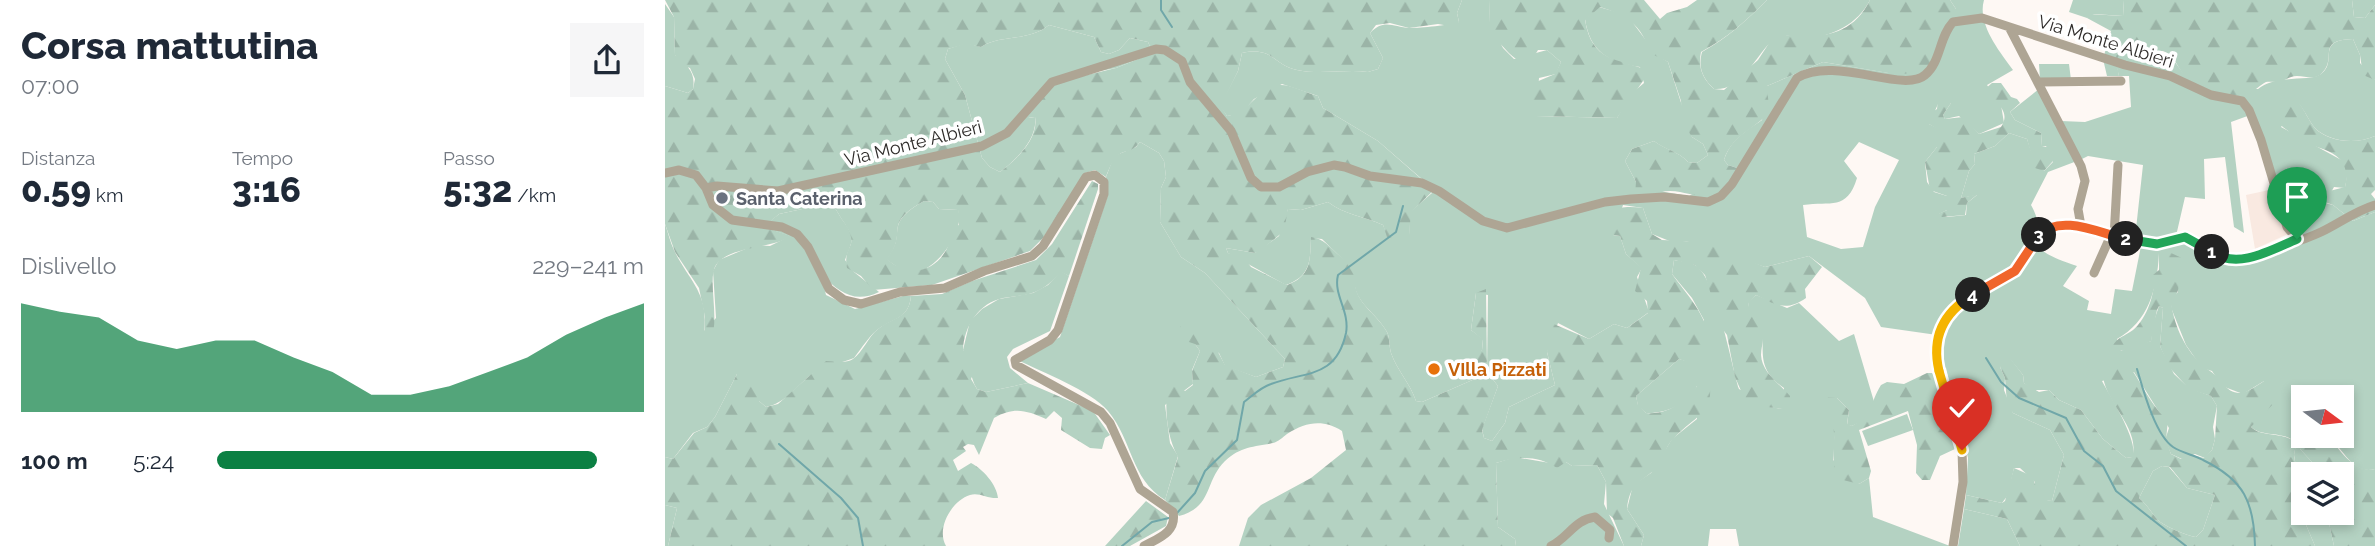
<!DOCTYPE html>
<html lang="it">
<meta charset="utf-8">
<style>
:root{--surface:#fff;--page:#f6f6f7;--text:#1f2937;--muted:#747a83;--accent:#0b8043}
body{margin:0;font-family:Raleway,sans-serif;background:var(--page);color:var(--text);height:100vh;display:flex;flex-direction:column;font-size:26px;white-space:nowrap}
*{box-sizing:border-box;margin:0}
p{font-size:23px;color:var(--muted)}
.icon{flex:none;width:38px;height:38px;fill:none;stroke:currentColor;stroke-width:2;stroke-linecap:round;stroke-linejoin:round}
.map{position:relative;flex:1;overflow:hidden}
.sheet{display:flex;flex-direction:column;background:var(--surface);width:665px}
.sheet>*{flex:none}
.needle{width:46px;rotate:105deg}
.controls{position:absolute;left:1626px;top:385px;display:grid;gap:14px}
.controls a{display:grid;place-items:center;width:63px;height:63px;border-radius:0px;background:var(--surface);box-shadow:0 4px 10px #0003;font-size:35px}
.pin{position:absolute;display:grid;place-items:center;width:60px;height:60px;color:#fff;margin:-72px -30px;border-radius:50% 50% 50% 0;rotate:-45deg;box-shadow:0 0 7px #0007}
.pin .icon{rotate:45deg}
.km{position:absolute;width:35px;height:35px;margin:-18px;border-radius:50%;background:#222;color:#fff;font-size:19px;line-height:35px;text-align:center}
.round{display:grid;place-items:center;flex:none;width:74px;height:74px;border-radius:0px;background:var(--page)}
.headline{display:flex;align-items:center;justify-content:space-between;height:119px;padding:0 21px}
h1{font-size:38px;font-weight:800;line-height:52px}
.stats{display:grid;grid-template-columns:repeat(3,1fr);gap:10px;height:119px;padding:7px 21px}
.stats div{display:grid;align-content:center}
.stats b{font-size:35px;font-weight:800}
.stats small{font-size:19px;font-weight:400}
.stats p{font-size:19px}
.chart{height:196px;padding:14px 21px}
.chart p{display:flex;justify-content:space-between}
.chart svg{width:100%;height:126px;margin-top:7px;fill:var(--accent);opacity:.7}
ul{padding:0 21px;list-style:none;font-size:23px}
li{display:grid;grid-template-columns:112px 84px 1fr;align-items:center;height:52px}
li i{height:18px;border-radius:9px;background:var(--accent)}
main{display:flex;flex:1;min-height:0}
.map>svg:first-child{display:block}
.built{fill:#f9e9e1}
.grass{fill:#b4d2c2;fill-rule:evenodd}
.forest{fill:url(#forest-firs);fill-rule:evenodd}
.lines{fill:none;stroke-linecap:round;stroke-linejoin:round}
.stream{stroke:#70a7a9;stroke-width:2}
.minor{stroke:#aea594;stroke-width:9}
.split-1-casing{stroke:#fff;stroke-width:14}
.split-2-casing{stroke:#fff;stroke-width:14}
.split-3-casing{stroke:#fff;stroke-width:14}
.split-4-casing{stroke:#fff;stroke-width:14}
.split-5-casing{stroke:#fff;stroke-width:14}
.split-6-casing{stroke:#fff;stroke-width:14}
.split-1{stroke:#22a559;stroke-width:9}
.split-2{stroke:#22a559;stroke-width:9}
.split-3{stroke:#f0652b;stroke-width:9}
.split-4{stroke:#f0652b;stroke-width:9}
.split-5{stroke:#f5b400;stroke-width:9}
.split-6{stroke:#f5b400;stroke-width:9}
.worship-dot{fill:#6b7280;stroke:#fff;stroke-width:2.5}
.food-dot{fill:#e8710a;stroke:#fff;stroke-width:2.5}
.labels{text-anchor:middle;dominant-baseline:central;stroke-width:7;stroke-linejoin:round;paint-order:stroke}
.street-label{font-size:18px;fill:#2f2c2a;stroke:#fff}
.worship-label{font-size:18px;font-weight:bold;fill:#5b616d;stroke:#fff;text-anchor:start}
.food-label{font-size:18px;font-weight:bold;fill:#c56008;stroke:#fff;text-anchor:start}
</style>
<main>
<section class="sheet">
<div class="headline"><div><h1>Corsa mattutina</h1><p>07:00</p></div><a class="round"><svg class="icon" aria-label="share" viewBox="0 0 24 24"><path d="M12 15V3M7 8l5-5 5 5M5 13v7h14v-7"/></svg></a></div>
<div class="stats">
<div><p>Distanza</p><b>0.59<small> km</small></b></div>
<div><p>Tempo</p><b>3:16</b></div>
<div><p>Passo</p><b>5:32<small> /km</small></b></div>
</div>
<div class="chart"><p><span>Dislivello</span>229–241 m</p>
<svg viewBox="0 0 160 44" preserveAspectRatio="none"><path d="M0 44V6L10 9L20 11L30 19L40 22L50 19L60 19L70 25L80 30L90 38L100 38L110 35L120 30L130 25L140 17L150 11L160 6V44z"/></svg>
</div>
<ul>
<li><b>100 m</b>5:24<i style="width:89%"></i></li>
</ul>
</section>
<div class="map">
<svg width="1710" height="546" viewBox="0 0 1710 546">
<defs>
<pattern id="forest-firs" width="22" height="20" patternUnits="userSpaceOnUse" patternTransform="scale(1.75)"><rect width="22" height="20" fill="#b4d2c2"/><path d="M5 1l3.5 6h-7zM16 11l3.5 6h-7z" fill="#9bb4a7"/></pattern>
</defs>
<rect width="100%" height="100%" fill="#fef8f4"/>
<path class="built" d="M 1604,190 L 1609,213 L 1616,213 L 1623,234 L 1590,249 L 1581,195 Z"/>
<path class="grass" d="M 797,0 L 824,0 L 825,23 L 838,48 L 849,59 L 882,50 L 896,62 L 891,74 L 874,78 L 871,116 L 952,118 L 966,94 L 979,83 L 975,67 C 943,62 925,52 920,19 L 934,7 L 962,15 L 992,55 L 1003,62 L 1027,137 L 1038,144 L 1043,155 L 1032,163 L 1023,162 C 1013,151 1000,150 989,141 L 967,149 L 960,161 L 971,182 L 1000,192 L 1024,196 L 1072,168 L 1063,165 L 1059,160 C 1066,139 1080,132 1097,120 L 1102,86 L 1158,62 L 1224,73 L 1291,9 L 1285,0 L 1319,0 C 1312,24 1334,51 1348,70 L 1322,85 L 1336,105 L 1339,123 L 1314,134 L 1294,116 L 1280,119 L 1278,115 L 1286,103 L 1273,104 L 1264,124 L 1272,128 L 1272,147 L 1260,162 L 1262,182 L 1269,192 L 1282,196 L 1282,210 L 1274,214 L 1282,217 L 1301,215 L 1302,203 L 1312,195 L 1296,198 L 1304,171 L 1310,164 L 1309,154 L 1330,146 L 1344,133 L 1362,139 L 1369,160 L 1379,171 L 1388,162 L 1381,146 L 1377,146 L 1376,133 L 1350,120 L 1345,112 L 1374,89 L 1412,161 L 1383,172 L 1366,205 C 1388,245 1349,245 1412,266 L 1398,286 L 1424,301 L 1422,310 L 1446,314 L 1450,289 L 1467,291 L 1477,241 L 1470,238 L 1478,165 L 1423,156 L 1415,160 L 1396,121 L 1420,122 L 1466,107 L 1464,76 L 1454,76 L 1450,60 L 1457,52 L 1504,54 L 1527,85 L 1593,89 C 1612,74 1646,82 1656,74 C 1674,61 1649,40 1688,39 L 1695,55 L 1695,63 L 1710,80 L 1710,136 C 1693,144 1665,143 1650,128 C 1644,121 1640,111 1634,104 L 1616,127 L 1680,162 L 1683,171 L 1680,188 L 1669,187 L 1660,203 L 1668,205 L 1688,221 L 1710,212 L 1710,469 C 1689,475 1680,452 1666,439 L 1665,436 L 1676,436 L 1676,397 L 1638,397 L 1635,449 L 1658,474 L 1638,476 L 1632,473 L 1629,455 L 1631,443 C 1619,430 1598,438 1586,427 C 1603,402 1607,416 1599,381 L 1578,394 L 1557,386 L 1547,371 L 1537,368 L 1521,345 L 1507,310 L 1507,299 L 1513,292 L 1513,270 L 1494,253 C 1492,289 1484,321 1452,339 L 1456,351 L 1486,341 L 1487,327 L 1494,306 L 1498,308 L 1495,346 L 1509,374 L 1524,388 L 1546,396 L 1552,406 L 1548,427 L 1550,439 L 1547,450 L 1540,458 L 1530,454 L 1517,459 L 1506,454 L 1500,440 L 1504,428 L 1469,372 L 1437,381 C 1446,398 1473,440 1468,457 L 1461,458 L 1438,439 L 1416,410 L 1394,400 L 1384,390 L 1367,390 L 1359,383 L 1358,375 L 1345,359 L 1335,367 L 1340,378 L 1339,390 L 1348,413 L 1385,430 L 1399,455 L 1387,501 L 1376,500 L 1370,493 L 1370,482 L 1355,468 L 1349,468 L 1343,495 L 1337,503 L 1301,495 L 1303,458 L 1281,368 L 1270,359 L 1272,335 L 1216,327 L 1200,298 L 1144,256 L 1100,267 L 1021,241 L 1007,242 L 987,234 L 978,208 L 958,205 L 948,235 L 955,236 L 961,254 L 977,268 L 972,277 L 984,312 L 962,328 L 949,324 L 924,339 L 893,323 L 882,352 L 890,385 L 844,407 L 840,423 L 827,441 L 819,438 L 817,429 L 833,386 L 822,372 L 823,295 L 811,293 L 806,330 L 818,339 L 817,350 L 809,365 L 812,378 L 757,402 L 751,401 C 745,383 732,370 726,353 C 724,346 725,338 722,332 C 710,310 683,300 691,272 L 657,239 L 646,238 C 645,261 646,276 621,285 L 563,253 L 561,248 L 590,253 L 614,236 L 623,209 L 636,210 L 663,202 C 679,215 699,216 718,225 L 723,237 L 744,235 L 745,212 L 767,193 L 758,180 L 713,141 L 658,108 L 653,96 L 617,84 L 589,99 L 576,114 L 562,116 L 555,106 L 573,71 L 577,53 C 608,46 608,65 632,70 C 655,75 680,69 703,72 L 713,69 L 718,58 L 705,33 C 719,18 728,27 745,28 C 755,28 786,25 794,22 L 792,13 ZM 1588,114 L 1629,245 L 1585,261 L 1564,265 L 1511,236 L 1520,197 L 1540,199 L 1539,159 L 1560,157 L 1569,227 L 1579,233 L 1566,122 ZM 1194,142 L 1234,160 L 1210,207 L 1198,247 L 1176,249 L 1142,237 L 1138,205 C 1166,201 1182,211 1192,178 L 1179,161 Z
M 1102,0 L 1205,0 C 1190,30 1152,44 1121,35 C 1116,38 1106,41 1102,46 C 1088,62 1074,91 1049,89 C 1037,78 1033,67 1037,52 C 1062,38 1081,21 1102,0 Z
M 1408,0 L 1459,0 L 1458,16 L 1429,14 L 1422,18 L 1404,12 Z
M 1687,0 L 1710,0 L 1710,5 L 1700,18 L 1689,17 Z
M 0,4 L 9,17 L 10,55 C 22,65 31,72 28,89 L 23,93 L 0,86 Z
M 384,25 L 429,37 L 436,52 L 444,54 L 454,50 L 465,38 L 483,42 L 488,53 L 451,68 L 413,75 L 363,118 L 370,117 C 373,139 351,160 335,172 L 325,167 L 317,158 L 300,95 L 280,59 L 283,49 L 301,43 L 316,47 C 336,34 364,42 384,25 Z
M 1374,64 L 1404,64 L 1406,80 L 1375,80 Z
M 475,142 L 494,153 L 499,161 L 501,177 L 496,188 L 495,222 L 516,257 L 540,273 L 620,359 L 618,367 L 591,377 L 560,366 L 554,353 L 530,344 L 535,351 L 527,370 L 528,384 L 500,405 L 505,443 L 513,456 L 500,500 C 465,478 468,441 443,411 C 425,390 378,373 353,360 L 395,337 L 443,195 L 441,177 L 449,156 L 471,147 Z
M 259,201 L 268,202 L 274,209 L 293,210 C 301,229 272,270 251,272 C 238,273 231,266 221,259 C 245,232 215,226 259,201 Z
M 165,203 C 172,209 173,214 179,222 C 191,239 187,241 180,260 L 189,272 L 214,292 C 189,304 174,292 156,274 L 161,295 L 190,309 L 238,296 L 246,296 C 244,317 231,318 216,327 C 206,333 196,349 189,358 C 174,364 161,364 147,374 C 131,386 121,403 101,407 L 94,401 L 92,391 L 72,374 L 50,417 L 42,427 L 28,433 L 8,459 L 0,457 L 0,224 C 3,232 5,242 9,250 C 23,280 44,292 39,331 L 51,318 L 48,271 L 54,260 L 90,245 L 105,246 L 125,236 L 98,227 L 114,214 Z
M 1009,260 C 1015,261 1025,262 1030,265 C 1051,277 1066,364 1074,389 L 1106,407 L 1117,409 L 1119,388 C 1080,361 1113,338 1084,312 L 1083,302 L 1091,295 L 1122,308 L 1134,303 L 1174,341 L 1189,334 L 1210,405 L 1199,420 L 1187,426 L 1182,425 L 1184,410 L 1172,398 C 1167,420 1171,438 1168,460 L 1194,484 L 1204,478 L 1208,517 L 1285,546 L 1074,546 L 1071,529 L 1045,529 L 1043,546 L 976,546 L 979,535 L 962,509 L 968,485 L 986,473 L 1007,439 L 1032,419 L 1032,386 C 1024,404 1000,414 981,413 L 973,406 L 971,396 L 1014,359 L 1025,362 L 1039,320 L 1027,298 L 1007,274 Z
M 396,271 L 404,276 L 385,331 L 348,349 L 342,357 L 345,368 L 363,383 L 321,392 L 312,389 C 304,376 306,363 298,350 L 305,321 L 317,309 L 334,299 L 368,293 L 383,285 Z
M 1242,414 L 1248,430 L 1203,446 L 1197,431 Z
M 850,457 L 885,463 L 901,462 L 907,466 L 932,465 L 941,482 L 939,504 L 959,546 L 851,546 L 850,539 L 833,527 L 831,463 Z
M 1497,466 L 1504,467 L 1522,488 L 1550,495 L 1538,530 L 1531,537 C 1522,536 1499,526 1493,520 C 1486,513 1483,505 1474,498 L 1488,471 Z
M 1638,500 L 1638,513 L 1667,513 L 1664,523 L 1669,546 L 1650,546 L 1636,513 Z
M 0,505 L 12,508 L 3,546 L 0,546 Z
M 1299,509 L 1342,519 L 1355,546 L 1293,546 Z"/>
<path class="forest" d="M 0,0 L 797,0 L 792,13 L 794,22 L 790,27 L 773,24 L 744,28 L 725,23 L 711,25 L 705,33 L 718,58 L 713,69 L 703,72 C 680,69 655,75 632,70 C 608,65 608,46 577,53 L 573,71 L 556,106 L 562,116 C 586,112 594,86 614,85 C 625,84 642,93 653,96 L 658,108 L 713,141 L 769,190 L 746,212 L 744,236 L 735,240 L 722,237 L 718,225 C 699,216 679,215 663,202 L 636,210 L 623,209 L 619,231 L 595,251 L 590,253 L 561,248 L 563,253 L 579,258 L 586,267 L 622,285 C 646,276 645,261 646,237 C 663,238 672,259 688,264 L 692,272 C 683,300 710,310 722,332 C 725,338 724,346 726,353 C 732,370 745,383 751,401 L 757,402 L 812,378 L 809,356 L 817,350 L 818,340 L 806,330 L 811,293 L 821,289 L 822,372 L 833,386 L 817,430 L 819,438 L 827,441 L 840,423 L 844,407 L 890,385 L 882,352 L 884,322 L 924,339 L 949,324 L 962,328 L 983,313 L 982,301 L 970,291 L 976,268 L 961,254 L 955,236 L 943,234 C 937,207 956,205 978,208 L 987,234 L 997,240 L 1038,242 L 1100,267 L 1144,256 L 1157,267 L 1140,289 L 1141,298 C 1121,312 1111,305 1091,295 L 1083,303 C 1085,315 1095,320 1098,332 C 1099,340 1096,348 1096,355 C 1097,373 1115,384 1125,396 L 1125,406 L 1117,409 L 1089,405 L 1080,400 L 1070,377 L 1062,335 L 1056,327 L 1040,275 L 1030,265 L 1009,260 L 1007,274 C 1025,299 1062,336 1033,366 L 1014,359 L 971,396 L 973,405 L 981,413 C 1007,415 1020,399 1036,382 L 1044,382 C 1051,412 1026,419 1009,438 C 1002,444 1000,454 995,462 C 982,483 965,477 962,509 L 979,535 L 976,546 L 959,546 L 948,518 L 942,513 L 941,482 L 932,465 L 907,466 L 901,462 L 892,468 C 873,455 852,456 831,463 L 833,527 L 850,539 L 851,546 L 574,546 L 583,518 L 596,505 L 646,478 L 681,450 L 677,431 C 658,419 641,422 622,434 C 618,437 613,442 608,443 C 589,447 576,446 560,461 C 539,482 548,507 514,516 L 500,500 L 513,457 C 502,437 500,413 502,390 L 510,385 L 520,391 L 528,385 L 527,371 L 535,351 L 530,344 L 521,341 L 515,326 L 524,324 L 546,339 L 560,365 L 591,377 L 618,367 L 620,359 L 540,273 L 516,257 L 495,222 L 496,188 L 501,177 L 499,161 L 494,153 L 475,142 C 461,160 455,140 441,177 L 430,170 L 420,173 L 378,238 L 365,251 L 267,285 L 208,290 L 196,276 L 182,268 C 177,243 197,249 178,221 C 173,214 172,209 165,203 L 114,214 L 99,227 L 126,236 C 107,249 63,246 51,265 C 42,279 55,317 46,341 L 39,339 L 40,317 L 34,288 L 10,252 L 0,224 L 0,86 L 23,93 L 28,89 L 30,79 L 25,68 L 16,65 L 10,55 L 9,17 ZM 384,25 L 429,37 L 436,52 L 444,54 L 454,50 L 465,38 L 483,42 L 488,53 L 451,68 L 389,83 L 362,118 L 370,117 C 374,139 351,160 335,172 L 325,167 L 317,158 L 300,95 L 280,59 L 283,49 L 301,44 L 316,47 C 336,34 364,42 384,25 ZM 259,201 L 268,202 L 274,209 L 293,210 L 294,225 L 288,227 C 285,264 251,285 222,259 C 245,231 215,226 259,201 Z
M 824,0 L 979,0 L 995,19 L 1002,13 L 1022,7 L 1032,0 L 1102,0 C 1081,21 1062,38 1036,52 C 1033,67 1037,78 1049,89 L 1059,90 L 1093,60 L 1110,34 C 1147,38 1185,41 1205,0 L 1285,0 L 1291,9 L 1292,20 L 1263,68 L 1235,75 L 1158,62 L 1102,86 C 1102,93 1104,102 1104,109 C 1102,124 1067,132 1059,160 L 1063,165 L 1072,168 C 1052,200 1051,200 1015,192 C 1001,189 983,194 970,195 L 971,182 L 960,161 L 967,149 L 989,141 C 1001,150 1013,151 1023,162 L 1032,163 L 1043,155 L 1038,144 L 1027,137 L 1017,121 L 1016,101 L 1003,62 L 985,53 C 977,24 960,15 935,7 L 920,20 C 927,62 951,58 985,71 L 952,118 L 871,116 L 861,95 L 864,85 L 890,74 L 896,62 L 882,50 L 873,50 L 865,63 C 844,62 841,44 825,36 Z
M 1459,0 L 1687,0 L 1689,17 L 1700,18 L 1710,5 L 1710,80 L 1698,75 L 1695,55 L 1688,39 C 1650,40 1673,58 1657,73 C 1650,81 1641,76 1632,76 C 1626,76 1622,79 1617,81 C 1612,83 1606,81 1601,82 C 1595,85 1590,91 1583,93 C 1568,98 1544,93 1530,86 C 1516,79 1513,57 1498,51 L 1457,52 L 1451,60 L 1454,76 L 1442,76 L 1438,59 L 1446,31 L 1422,18 L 1424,14 L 1458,16 Z
M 1327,83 L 1336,83 L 1346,97 L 1352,99 L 1355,103 L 1345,112 L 1350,120 L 1376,133 L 1377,146 L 1386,148 L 1388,161 L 1379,171 L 1370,168 L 1362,139 L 1344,133 L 1330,146 L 1309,154 L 1310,164 L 1304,171 L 1296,198 L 1313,194 L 1302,203 L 1300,215 L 1277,217 L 1273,214 L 1282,210 L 1282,196 L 1265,190 L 1260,162 L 1272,147 L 1272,129 L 1264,124 L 1264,114 L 1272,109 L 1273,99 L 1279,93 L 1284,94 L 1286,103 L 1278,115 L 1280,119 L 1298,117 L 1314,134 L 1336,127 C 1348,109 1326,101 1320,89 Z
M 1621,101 L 1634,103 C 1640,111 1644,121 1650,128 C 1664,143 1693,144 1710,136 L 1710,190 L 1706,194 L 1710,199 L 1710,212 L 1688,221 L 1668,205 L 1652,199 L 1649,195 L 1680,187 C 1688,152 1657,149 1629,140 C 1622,123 1610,131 1612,107 Z
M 427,181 L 433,184 L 433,189 L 404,276 L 396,272 C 388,280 381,288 370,292 C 361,296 349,296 338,298 C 314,303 299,326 298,350 L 312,365 L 306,379 L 312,389 L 321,392 L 363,383 L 428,411 L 445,435 L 440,438 L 437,449 L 425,448 L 396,430 L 397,418 L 389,411 L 381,419 C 362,411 350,406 329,418 L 314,455 L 309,445 L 303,444 L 298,447 L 301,451 L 288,460 L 293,471 L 306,463 C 318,469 332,485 333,498 C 323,499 314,492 305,495 C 286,501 271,529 281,546 L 3,546 L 12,508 L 0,505 L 0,457 L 8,459 L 29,433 L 42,427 L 50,417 L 72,374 L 77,369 L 88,371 L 94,379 L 94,401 L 101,407 L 113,404 L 161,361 C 170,361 180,364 188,359 C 198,352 203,337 213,329 C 228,317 244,319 246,296 L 277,294 L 307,281 L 371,260 L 387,244 Z
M 1494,253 L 1506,253 L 1519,259 L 1519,267 L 1513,271 C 1513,277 1515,287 1512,293 C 1509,301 1505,303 1508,313 C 1513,336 1527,359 1545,371 C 1555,377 1560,393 1575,393 C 1582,393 1593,385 1599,381 L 1609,382 L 1612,400 L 1586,427 C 1597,438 1619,431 1631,443 L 1629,456 L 1632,473 L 1638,476 L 1636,513 L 1650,546 L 1355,546 L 1342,519 L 1299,509 L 1301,495 L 1337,503 L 1340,501 L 1349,468 L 1367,476 C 1374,490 1368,498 1387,501 L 1399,455 L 1385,430 L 1348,413 L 1342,404 L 1340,378 L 1335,367 L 1337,359 L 1345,358 L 1358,375 L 1359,383 L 1374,392 L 1384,390 L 1394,400 L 1416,410 L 1438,439 L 1461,458 L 1467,457 C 1477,428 1435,399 1438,370 L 1445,371 L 1452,363 L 1461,362 C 1475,379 1488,410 1503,420 L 1501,440 L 1506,454 L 1516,459 L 1524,454 L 1539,458 L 1547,450 L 1550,439 L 1552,406 L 1546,396 L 1524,389 L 1504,367 L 1495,346 L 1498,308 L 1494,306 L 1492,310 L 1486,341 C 1473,348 1461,356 1447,347 C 1452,337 1460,336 1468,330 C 1481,320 1492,291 1488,275 L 1494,270 ZM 1497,466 L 1505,467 L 1522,488 L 1550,495 L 1538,530 L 1531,537 C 1522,536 1499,526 1493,520 C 1486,513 1483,505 1474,498 L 1488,471 Z
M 1262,373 L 1271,373 L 1290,449 L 1275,456 L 1265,480 L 1257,480 L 1251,473 L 1252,445 L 1243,411 L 1194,430 L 1206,471 L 1204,478 L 1194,484 L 1174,479 C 1163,461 1173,441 1167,421 L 1158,417 L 1163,397 L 1172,398 L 1184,410 L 1182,424 L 1187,426 C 1210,413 1204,404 1216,385 L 1222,382 L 1239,384 Z
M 1638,421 L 1638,436 L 1665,436 C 1673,451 1692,474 1710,469 L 1710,546 L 1669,546 L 1664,523 L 1667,513 L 1676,513 L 1676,474 L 1658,474 L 1635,449 Z
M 481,501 L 503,517 L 501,526 L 465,546 L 440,546 Z"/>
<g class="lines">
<path class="stream" d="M 496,0 L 496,10 L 507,27
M 1321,358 L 1336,382 L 1354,398 L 1401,418 L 1419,451 L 1438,466 L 1451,491 L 1521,546
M 1472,369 C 1478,389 1490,435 1508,447 C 1517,453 1529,455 1538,460 C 1579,480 1589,502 1590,546
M 114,444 L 176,498 L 193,518 L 198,546
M 512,513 L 530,493 L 540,471 L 572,440 L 579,402 C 587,396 596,387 606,384 C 640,371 671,379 681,333 C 685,311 668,295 673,275 L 731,232 L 738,206
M 457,546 L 487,522 L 504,518"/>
<path class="minor" d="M 1344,27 L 1416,166 L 1420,181 L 1413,209 L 1416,226
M 1375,82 L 1456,81
M 0,173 L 14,170 L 31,175 L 41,188 L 48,205 L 67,220 L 117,227 L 132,234 L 143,247 L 164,289 L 179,300 L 196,304 L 235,292 L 280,288 L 319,271 L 367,256 L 378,246 L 421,177 L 430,175 L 439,182 L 439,194 L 393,330 L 385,340 L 350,360 L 351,365 L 436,412 L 445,423 L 475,489 L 508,512 C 512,532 494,538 479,546
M 41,188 L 52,186 L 113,191 L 317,146 L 342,133 L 387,82 L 491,49 L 500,50 L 517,61 L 525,82 L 566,131 L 586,178 L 596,187 L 614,187 L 642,172 L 669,165 L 680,167 L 705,176 L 757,183 L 774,191 L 818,221 L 842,228 L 940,202 L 966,199 L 999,197 L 1043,202 L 1056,196 L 1067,184 L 1132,78 C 1170,55 1238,94 1260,75 C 1276,62 1274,37 1288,22 L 1317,18 L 1460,65 L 1505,76 L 1546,95 L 1577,101 L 1584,110 L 1596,140 L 1622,227 L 1632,239
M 1449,237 L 1453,165
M 1429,273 L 1446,235
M 886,546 C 904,537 909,520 930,517 L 945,530 L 944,538
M 1288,546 L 1298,482 L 1297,450 L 1272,364 L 1272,337 L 1288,308 L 1350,271 L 1377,231 C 1414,217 1447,239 1483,244 C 1496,246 1508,237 1520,237 C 1537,240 1547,257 1563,260 C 1577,262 1641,239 1656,232 C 1675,223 1690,211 1710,205"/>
</g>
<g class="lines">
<g class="split-1-casing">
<path id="split-1" d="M 1547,252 C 1573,270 1606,250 1632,239"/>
</g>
<g class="split-2-casing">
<path id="split-2" d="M 1461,239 L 1492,244 L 1520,237 L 1547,252"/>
</g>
<g class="split-3-casing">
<path id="split-3" d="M 1374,235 C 1396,213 1436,234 1461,239"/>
</g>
<g class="split-4-casing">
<path id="split-4" d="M 1308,295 L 1350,271 L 1374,235"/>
</g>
<g class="split-5-casing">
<path id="split-5" d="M 1274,371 C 1266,337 1279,312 1308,295"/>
</g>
<g class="split-6-casing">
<path id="split-6" d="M 1274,371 L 1297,450"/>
</g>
<use href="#split-1" class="split-1"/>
<use href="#split-2" class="split-2"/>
<use href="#split-3" class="split-3"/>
<use href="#split-4" class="split-4"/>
<use href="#split-5" class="split-5"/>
<use href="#split-6" class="split-6"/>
</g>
<circle class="worship-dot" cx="57" cy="198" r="7"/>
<circle class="food-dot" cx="769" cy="369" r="7"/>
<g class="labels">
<g class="street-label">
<text transform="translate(1441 41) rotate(17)">Via Monte Albieri</text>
<text transform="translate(248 143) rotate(-14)">Via Monte Albieri</text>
</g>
<g class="worship-label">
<text x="71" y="198">Santa Caterina</text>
</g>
<g class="food-label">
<text x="783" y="369">VIlla Pizzati</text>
</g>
</g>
</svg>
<div class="controls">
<a><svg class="needle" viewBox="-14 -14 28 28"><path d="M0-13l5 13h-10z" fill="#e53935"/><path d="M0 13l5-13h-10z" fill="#747a83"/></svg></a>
<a><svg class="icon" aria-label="layers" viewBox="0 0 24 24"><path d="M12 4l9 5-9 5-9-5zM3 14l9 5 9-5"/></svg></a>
</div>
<div class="pin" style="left:1632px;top:239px;background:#1e9e55"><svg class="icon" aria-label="arrive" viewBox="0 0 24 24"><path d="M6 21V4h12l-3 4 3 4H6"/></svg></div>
<div class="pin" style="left:1297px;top:450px;background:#d93025"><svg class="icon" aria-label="check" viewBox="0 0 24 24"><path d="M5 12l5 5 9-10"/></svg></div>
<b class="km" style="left:1547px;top:252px">1</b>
<b class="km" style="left:1461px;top:239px">2</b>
<b class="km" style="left:1374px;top:235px">3</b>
<b class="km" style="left:1308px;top:295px">4</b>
</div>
</main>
